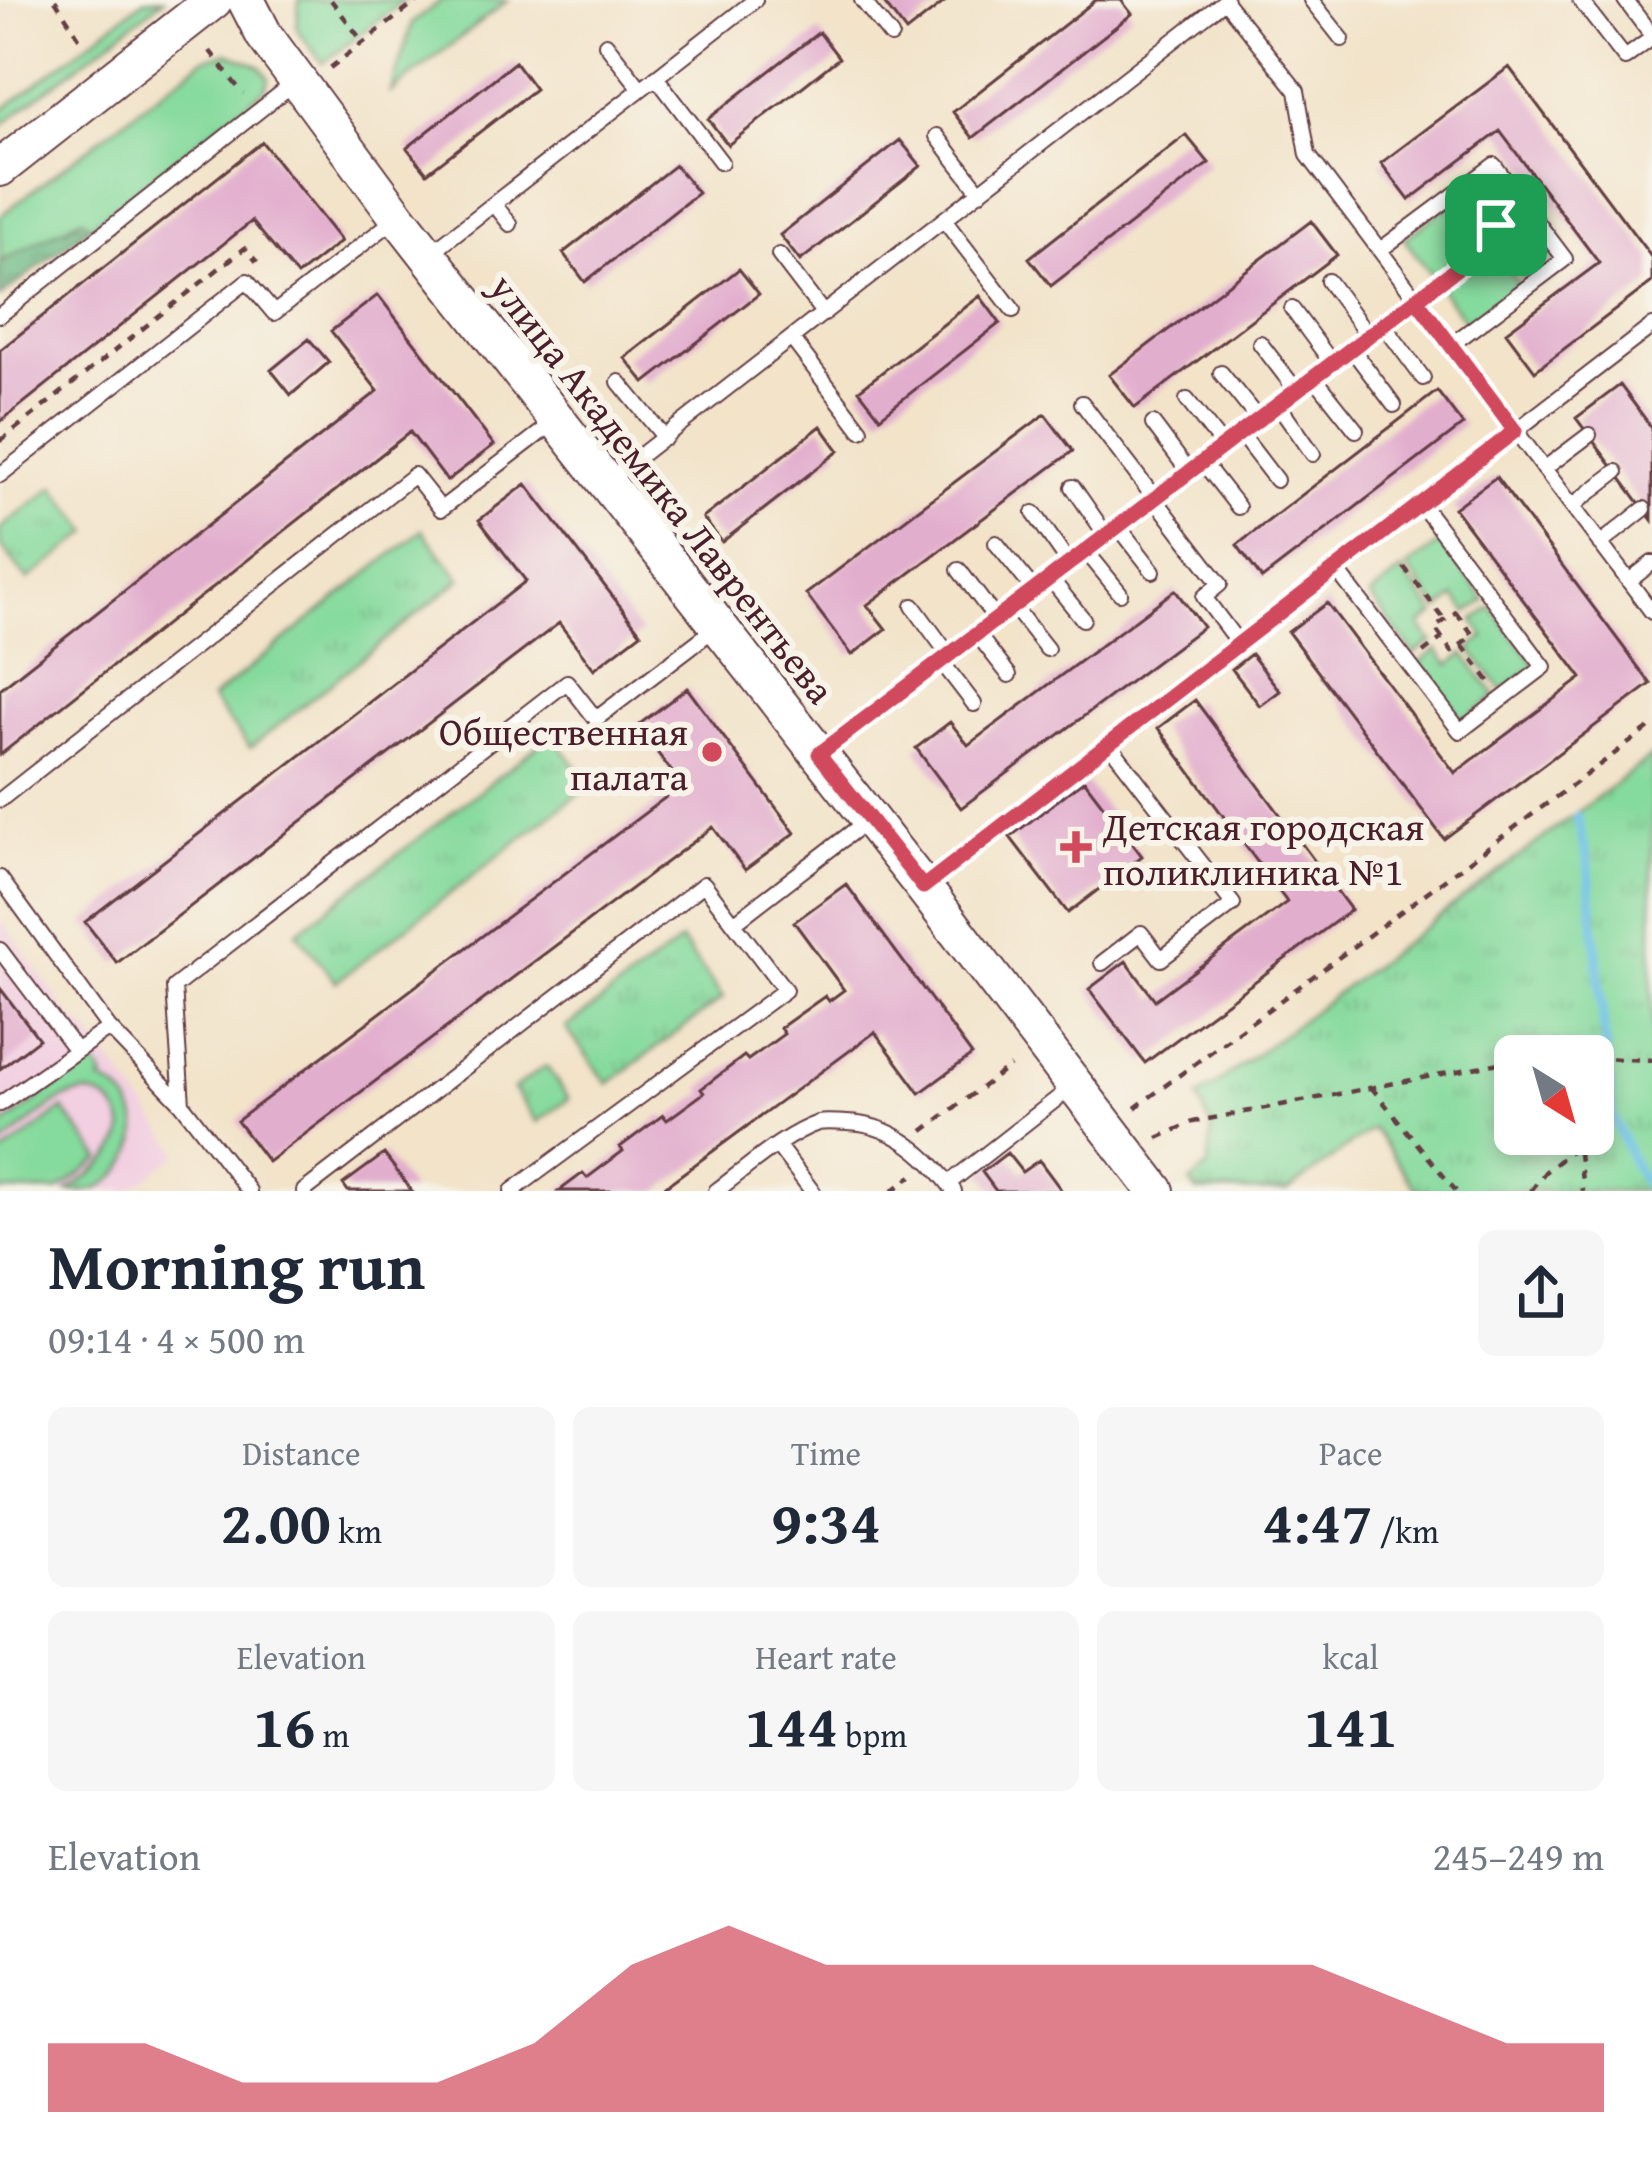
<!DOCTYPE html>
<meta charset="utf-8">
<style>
:root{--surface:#fff;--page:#f6f6f7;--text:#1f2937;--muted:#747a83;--accent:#d1495b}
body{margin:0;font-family:"Gentium Book Plus",serif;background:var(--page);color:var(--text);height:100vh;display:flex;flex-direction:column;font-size:45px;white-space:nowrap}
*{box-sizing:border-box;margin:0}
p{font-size:39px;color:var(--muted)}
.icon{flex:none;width:66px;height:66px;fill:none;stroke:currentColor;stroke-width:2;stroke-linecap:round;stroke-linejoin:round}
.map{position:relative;height:1191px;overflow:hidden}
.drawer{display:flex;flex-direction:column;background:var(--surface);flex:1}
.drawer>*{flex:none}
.needle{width:78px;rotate:143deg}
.fabs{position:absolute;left:1494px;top:1035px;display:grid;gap:24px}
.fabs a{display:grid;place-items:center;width:120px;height:120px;border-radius:18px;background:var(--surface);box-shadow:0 6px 18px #0003;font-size:60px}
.pin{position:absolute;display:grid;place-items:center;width:102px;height:102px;color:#fff;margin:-51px;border-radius:24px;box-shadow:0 6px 18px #0006}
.round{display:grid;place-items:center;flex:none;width:126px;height:126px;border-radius:18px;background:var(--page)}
.overview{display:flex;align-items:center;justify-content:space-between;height:204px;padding:0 48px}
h1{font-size:66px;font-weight:600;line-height:90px}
.stats{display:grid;grid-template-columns:repeat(3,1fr);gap:18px;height:204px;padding:12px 48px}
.stats div{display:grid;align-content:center;border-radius:18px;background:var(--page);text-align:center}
.stats b{font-size:60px;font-weight:600}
.stats small{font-size:33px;font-weight:400}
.stats p{font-size:33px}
.chart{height:336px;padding:24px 48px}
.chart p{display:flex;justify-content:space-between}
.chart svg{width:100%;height:216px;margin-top:12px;fill:var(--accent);opacity:.7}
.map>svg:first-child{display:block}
.built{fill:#f2cfe1}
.grass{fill:#85da9d;stroke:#687c64;stroke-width:3}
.forest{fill:url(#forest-crowns);stroke:#5b6c58;stroke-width:3}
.park{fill:url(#park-tufts);stroke:#687c64;stroke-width:3;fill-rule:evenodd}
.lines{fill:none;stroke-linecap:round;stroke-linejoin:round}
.stream{stroke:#6cc1e9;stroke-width:9}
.building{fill:#e2aece}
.lane-casing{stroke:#633c43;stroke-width:18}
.secondary-casing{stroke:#633c43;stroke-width:40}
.path{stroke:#633c43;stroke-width:4.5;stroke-dasharray:9 9;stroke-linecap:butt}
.lane{stroke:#fff;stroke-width:14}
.secondary{stroke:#fff;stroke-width:36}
.route-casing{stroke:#fff;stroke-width:24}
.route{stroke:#d1495b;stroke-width:15}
.poi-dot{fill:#d1495b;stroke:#f7f3e8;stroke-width:4.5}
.labels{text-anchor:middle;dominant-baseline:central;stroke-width:12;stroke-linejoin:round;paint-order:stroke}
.street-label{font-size:39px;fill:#4a1f2b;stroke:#f7f3e8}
.poi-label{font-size:39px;fill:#4a1f2b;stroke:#f7f3e8;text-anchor:end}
</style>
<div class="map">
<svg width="1652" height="1191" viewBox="0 0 1652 1191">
<defs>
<pattern id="forest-crowns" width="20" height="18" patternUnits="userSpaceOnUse" patternTransform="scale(3)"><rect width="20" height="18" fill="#6cba84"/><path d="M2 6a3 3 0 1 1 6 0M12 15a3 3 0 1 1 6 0" fill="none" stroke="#5b976c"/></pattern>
<pattern id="park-tufts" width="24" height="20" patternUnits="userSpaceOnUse" patternTransform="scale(3)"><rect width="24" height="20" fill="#85da9d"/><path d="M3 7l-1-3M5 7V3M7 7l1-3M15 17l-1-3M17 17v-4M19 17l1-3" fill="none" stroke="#74bb87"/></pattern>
</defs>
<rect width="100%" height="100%" fill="#f7f3e8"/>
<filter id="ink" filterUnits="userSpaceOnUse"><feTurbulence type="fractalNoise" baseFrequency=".00833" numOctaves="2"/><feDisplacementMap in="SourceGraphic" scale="24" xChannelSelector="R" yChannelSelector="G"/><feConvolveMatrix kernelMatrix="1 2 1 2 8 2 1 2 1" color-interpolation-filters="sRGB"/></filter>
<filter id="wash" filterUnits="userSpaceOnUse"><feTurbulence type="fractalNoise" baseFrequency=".004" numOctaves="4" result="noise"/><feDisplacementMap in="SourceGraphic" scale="48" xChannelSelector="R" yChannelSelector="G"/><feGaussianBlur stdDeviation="2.7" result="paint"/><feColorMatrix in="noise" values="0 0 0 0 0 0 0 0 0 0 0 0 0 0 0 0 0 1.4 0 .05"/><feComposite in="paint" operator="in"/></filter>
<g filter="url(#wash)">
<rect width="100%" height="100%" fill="#f2e3c9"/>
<path class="built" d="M 0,918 L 73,1020 L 85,1027 L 180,1153 L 129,1191 L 0,1191 Z"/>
<path class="grass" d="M 144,0 L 163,0 L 0,126 L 0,112 Z
M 299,0 L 405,0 L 323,63 L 297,29 Z
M 442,0 L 508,0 L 391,92 L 412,23 Z
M 228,53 L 261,67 L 269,78 L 265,89 L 0,297 L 0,216 L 204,59 Z
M 1494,172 L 1524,212 L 1510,223 L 1494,216 L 1479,219 L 1461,196 Z
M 1456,200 L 1473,224 L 1466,238 L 1467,251 L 1433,277 L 1404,239 Z
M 1528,218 L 1557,257 L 1525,281 L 1509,260 L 1517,244 L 1514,228 Z
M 1476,262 L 1488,267 L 1504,264 L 1519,285 L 1467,324 L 1440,288 Z
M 1441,542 L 1485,600 L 1468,613 L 1455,597 L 1439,609 L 1407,567 Z
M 1402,571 L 1435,614 L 1420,625 L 1432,642 L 1414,654 L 1370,596 Z
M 1491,607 L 1536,665 L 1502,691 L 1470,649 L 1485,637 L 1474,621 Z
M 1437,650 L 1449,665 L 1464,654 L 1496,696 L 1463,721 L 1419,663 Z
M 91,1060 L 104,1077 L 101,1081 C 154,1103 145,1165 97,1189 C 89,1191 77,1191 68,1191 C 92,1173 147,1141 112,1105 C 103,1096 90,1091 77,1094 C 54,1098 20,1132 0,1147 L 0,1128 Z
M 63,1109 L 101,1159 L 58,1191 L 0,1191 L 0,1156 Z"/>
<path class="forest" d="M 82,218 L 90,226 L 0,297 L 0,262 Z"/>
<path class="park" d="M 54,487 L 90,532 L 28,580 L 0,545 L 0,529 Z
M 422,530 L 461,579 L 250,748 L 211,699 Z
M 552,735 L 590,785 L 336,982 L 297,932 Z
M 1652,756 L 1652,1191 L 1417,1191 L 1373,1128 L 1288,1191 L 1196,1191 L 1190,1183 L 1208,1167 L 1212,1130 L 1198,1098 ZM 1515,1056 L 1593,1056 L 1593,1134 L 1515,1134 Z
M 681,941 L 723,998 L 608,1084 L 566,1028 Z
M 546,1066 L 569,1099 L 537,1122 L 513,1089 Z"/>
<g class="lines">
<path class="stream" d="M 1577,816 L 1588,862 L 1612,1114 L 1632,1161 L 1648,1189"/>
</g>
<g id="blocks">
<path class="building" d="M 888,0 L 947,0 L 906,32 L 884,3 Z
M 1096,0 L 1121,0 L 1132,14 L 973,138 L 953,112 Z
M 819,32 L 839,58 L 728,145 L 708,119 Z
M 515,62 L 535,89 L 427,173 L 407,148 Z
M 1509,67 L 1652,258 L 1652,282 L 1535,371 L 1506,332 L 1599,263 L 1500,131 L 1409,200 L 1381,163 Z
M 1186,135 L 1209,163 L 1051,286 L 1029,258 Z
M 900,140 L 921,166 L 800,261 L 780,235 Z
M 262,142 L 341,241 L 297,276 L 252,221 L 0,422 L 0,350 Z
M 675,165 L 698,193 L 585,282 L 563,253 Z
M 1311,221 L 1337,255 L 1135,408 L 1109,375 Z
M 739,269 L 759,294 L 645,383 L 625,358 Z
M 378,295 L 494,445 L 447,481 L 410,432 L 0,755 L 0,689 L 378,391 L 331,331 Z
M 980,296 L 1000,323 L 880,417 L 859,390 Z
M 309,339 L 329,362 L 291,395 L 271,370 Z
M 1620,385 L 1652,428 L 1652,520 L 1576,418 Z
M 1437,391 L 1463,425 L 1262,579 L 1237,545 Z
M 1045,414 L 1073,451 L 867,605 L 886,629 L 852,655 L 806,594 Z
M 821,426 L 839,451 L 722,542 L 703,518 Z
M 1496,477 L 1651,684 L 1444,839 L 1288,632 L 1327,603 L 1455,773 L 1582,678 L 1454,508 Z
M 526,484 L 641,633 L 594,669 L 559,623 L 117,963 L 85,922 L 526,581 L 479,520 Z
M 1175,590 L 1203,627 L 961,808 L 916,748 L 950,722 L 968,745 Z
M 1251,654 L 1280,691 L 1260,706 L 1232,669 Z
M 687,688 L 795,833 L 745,870 L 713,827 L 268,1162 L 237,1121 L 682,785 L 637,726 Z
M 1195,700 L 1351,910 L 1145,1063 L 1089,989 L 1126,961 L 1155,1000 L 1287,902 L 1158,728 Z
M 1084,780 L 1142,856 L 1068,913 L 1010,837 Z
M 846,884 L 972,1055 L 920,1093 L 875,1032 L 659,1191 L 559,1191 L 583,1173 L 587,1178 L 623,1151 L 620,1147 L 663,1115 L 667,1120 L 704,1093 L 701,1089 L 744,1056 L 748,1060 L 784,1034 L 780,1028 L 825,996 L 829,1001 L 844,990 L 794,922 Z
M 0,988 L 39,1039 L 0,1069 Z
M 1007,1153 L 1022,1172 L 1039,1160 L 1062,1191 L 996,1191 L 982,1172 Z
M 384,1154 L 412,1191 L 348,1191 L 343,1184 Z"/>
</g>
</g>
<g filter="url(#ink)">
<use href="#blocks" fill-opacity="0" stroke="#633c43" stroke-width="3"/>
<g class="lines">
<g class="lane-casing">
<path id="lane" d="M 862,0 L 891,36
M 1311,0 L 1342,39
M 1580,0 L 1625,58 L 1652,38
M 1625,0 L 1652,36
M 1225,1 L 1297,91 L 1308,155 L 1652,612
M 606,44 L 641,89
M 656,77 L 721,162
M 937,136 L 980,192
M 494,204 L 510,224
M 944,220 L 1013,310
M 1380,250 L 1494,165 L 1565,259 L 1451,345
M 428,255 L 755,0
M 779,255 L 824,314
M 1328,281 L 1368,335
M 1292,309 L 1332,363
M 0,315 L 294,83
M 1383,324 L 1423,378
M 792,339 L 861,430
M 1260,343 L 1296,390
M 1351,348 L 1394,405
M 1221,373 L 1258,419
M 1314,377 L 1356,430
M 619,382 L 665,438
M 1187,400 L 1223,446
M 1082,403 L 1220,584 L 1204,597 L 1239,644
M 1278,404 L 1313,454
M 1153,424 L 1189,472
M 1240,433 L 1276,480
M 1202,461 L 1238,507
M 1544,469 L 1589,435
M 0,475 L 247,281 L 274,313 L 394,220
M 610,479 L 1226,0
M 1073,487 L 1106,535
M 1572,506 L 1616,472
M 1034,513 L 1069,563
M 1118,526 L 1153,571
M 996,543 L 1034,590
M 1600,544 L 1644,509
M 1086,551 L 1120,593
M 1336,569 L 1460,731 L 1544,667 L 1421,504
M 959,570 L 996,619
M 1050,578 L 1083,619
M 1629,581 L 1652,563
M 913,606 L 949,655
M 1013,606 L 1047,649
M 977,634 L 1009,675
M 941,661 L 974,704
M 823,751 L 1416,299
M 0,800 L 414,475 L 441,509 L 553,423
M 0,878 L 109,1028 L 182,1104 L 249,1191
M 927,884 L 1652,326
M 734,923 L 868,820
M 0,950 L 75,1049
M 1102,963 L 1141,933 L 1161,959 L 1233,904 L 1109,744
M 0,1104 L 109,1028
M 182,1104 L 174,987 L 567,682 L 596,719 L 718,626
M 777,1145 L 812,1191
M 949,1183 L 1072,1087
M 304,1191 L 704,884 L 785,990 L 512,1191
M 716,1191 C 746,1169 783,1135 818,1123 C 827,1121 838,1123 847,1123 C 893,1124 928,1155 954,1191"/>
</g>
<g class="secondary-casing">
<path id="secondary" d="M 246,0 L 264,35 L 398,217 L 923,887 L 1156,1191
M 0,168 L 214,0"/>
</g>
<path class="path" d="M 55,0 L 80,39
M 331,0 L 363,42
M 210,51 L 243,94
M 330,68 L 419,0
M 1466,208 L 1480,227
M1473 242a18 18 0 1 1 36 0a18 18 0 1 1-36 0Z
M 1430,288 L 1477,253
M 0,441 L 245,248 L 257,262
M 1404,567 L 1444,619
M 1456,612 L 1473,635 L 1452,652 L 1435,628 Z
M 1462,645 L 1491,683
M 1423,653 L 1442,638
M 1593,1058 L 1652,1060
M 1371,1087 L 1456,1191
M 1135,1108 L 1652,726
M 923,1131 L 1010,1066
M 1577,1134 L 1583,1191
M 1158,1138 L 1193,1122 L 1515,1060
M 892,1191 L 912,1176
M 1531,1191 L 1545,1172 L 1578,1145"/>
<use href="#lane" class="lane"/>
<use href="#secondary" class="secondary"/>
</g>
</g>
<g class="lines" filter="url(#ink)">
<g class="route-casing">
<path id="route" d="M 1496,225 C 1479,223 1469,236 1477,253 L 819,754 L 923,887 L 1515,431 L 1416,299 L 1477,253 L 1486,259 L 1502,256 L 1508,247 L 1508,237 L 1496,225"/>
</g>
<use href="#route" class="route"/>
</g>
<g class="poi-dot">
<circle cx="712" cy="752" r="12"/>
<path d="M1070 829h12v12h12v12h-12v12h-12v-12h-12v-12h12z"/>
</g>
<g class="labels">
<g class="street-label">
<text transform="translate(663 488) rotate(52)">улица Академика Лаврентьева</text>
</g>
<g class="poi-label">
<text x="688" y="730">Общественная<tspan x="688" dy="45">палата</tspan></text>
<text x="1103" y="825" text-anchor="start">Детская городская<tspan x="1103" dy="45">поликлиника №1</tspan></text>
</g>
</g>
</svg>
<div class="fabs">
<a><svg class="needle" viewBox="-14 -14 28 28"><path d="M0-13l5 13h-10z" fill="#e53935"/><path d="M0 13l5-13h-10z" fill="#747a83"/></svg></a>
</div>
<div class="pin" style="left:1496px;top:225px;background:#1e9e55"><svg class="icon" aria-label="arrive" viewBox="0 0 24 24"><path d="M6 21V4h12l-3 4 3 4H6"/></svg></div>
</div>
<section class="drawer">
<div class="overview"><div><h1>Morning run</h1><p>09:14 · 4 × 500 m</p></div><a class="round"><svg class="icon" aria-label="share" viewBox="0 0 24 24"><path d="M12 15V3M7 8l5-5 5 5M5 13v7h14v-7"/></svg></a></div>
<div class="stats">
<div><p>Distance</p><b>2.00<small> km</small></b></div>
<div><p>Time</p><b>9:34</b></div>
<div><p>Pace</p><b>4:47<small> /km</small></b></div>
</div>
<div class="stats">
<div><p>Elevation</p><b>16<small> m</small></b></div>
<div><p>Heart rate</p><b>144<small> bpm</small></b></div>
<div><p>kcal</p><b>141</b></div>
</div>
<div class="chart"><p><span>Elevation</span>245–249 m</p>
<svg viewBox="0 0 160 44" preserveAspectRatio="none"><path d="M0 44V30L10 30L20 38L30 38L40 38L50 30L60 14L70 6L80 14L90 14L100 14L110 14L120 14L130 14L140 22L150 30L160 30V44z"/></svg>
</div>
</section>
